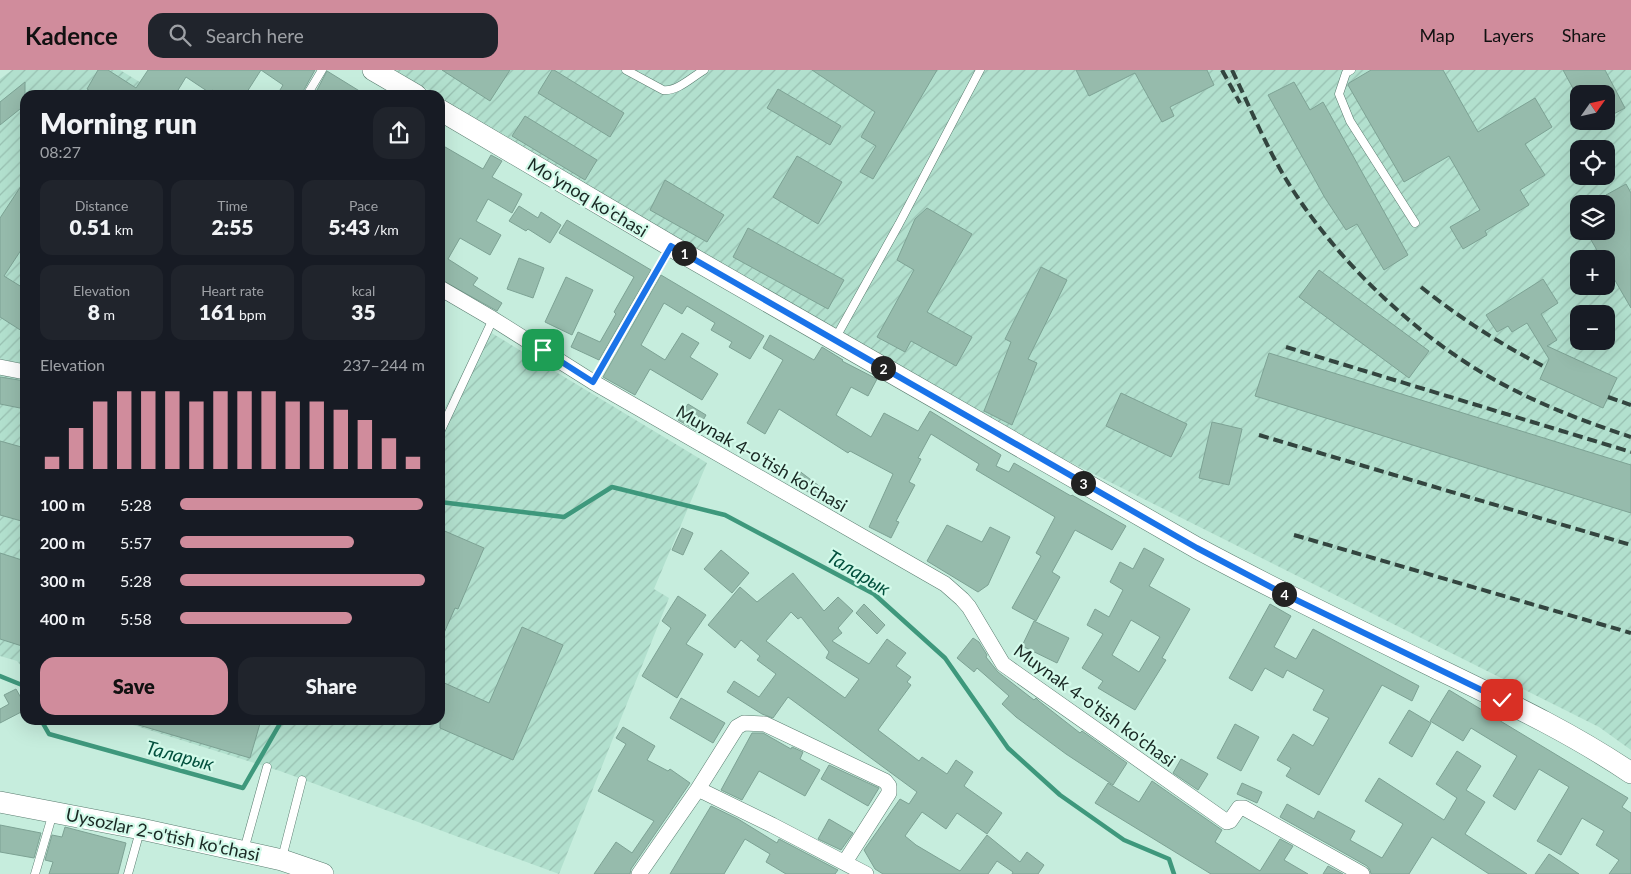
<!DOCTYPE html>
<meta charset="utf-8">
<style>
:root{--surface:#171b24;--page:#20242c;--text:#f1f3f6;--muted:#9ea1a6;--accent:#d08c9c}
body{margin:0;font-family:Lato,sans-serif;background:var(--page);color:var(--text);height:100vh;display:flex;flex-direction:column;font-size:19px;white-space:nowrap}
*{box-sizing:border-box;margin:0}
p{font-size:16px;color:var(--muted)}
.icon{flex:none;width:28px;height:28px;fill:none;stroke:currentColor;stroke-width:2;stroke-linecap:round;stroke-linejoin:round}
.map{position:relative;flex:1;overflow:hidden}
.details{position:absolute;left:20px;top:20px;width:425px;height:635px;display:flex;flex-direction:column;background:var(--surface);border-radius:15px;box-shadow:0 5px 20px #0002}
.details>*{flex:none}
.needle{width:32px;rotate:56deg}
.fabs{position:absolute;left:1570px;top:15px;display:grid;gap:10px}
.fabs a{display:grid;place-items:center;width:45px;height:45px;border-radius:10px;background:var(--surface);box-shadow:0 5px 20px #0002;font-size:25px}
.pin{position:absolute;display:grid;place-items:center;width:42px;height:42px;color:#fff;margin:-21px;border-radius:10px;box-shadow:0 2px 8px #0006}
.km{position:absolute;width:25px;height:25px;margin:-12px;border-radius:50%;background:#222;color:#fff;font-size:14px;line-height:25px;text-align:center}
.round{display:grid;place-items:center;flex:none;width:52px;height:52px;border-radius:15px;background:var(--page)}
.headline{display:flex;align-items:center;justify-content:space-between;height:85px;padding:0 20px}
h1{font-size:28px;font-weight:800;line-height:38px}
.figures{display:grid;grid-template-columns:repeat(3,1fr);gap:8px;height:85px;padding:5px 20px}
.figures div{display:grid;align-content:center;border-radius:12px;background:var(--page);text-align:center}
.figures b{font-size:21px;font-weight:800}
.figures small{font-size:14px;font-weight:400}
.figures p{font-size:14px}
.chart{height:140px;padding:10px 20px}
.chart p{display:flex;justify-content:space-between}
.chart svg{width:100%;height:90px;margin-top:5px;stroke:var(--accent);stroke-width:6}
.primary-button{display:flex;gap:10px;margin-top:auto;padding:10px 20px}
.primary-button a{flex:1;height:58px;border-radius:15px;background:var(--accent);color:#111;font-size:20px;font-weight:800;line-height:58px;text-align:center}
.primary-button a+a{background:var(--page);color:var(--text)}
ul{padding:0 20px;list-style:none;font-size:16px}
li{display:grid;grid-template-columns:80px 60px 1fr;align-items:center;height:38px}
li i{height:12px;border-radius:6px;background:var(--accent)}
header{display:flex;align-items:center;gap:30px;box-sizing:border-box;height:70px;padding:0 25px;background:var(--accent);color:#111}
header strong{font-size:24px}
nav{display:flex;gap:28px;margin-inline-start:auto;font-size:18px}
.search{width:350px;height:45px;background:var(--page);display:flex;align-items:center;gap:12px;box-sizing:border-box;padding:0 18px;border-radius:15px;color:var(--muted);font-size:19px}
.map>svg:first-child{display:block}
.industrial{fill:url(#industrial-furrows);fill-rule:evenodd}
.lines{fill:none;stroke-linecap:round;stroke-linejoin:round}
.stream{stroke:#3e987c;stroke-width:4.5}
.building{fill:#96bbac;stroke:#7da294;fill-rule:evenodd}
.lane-casing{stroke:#597c6f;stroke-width:9}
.street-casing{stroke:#597c6f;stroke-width:16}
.secondary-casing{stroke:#597c6f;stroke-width:22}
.lane{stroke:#fff;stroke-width:8}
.street{stroke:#fff;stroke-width:15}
.secondary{stroke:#fff;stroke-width:21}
.rail{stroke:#33453f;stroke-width:4;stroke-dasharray:10 5;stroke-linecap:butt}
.route-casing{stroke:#fff;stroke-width:10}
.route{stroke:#1a73e8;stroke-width:6}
.labels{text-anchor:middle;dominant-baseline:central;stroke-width:4.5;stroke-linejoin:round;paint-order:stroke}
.street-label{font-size:18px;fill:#192823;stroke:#d3faea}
.water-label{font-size:19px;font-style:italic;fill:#02503d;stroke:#d3faea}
</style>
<header>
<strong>Kadence</strong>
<div class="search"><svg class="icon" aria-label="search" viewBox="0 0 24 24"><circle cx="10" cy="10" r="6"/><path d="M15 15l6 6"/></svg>Search here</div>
<nav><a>Map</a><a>Layers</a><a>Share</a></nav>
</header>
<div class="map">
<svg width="1631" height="804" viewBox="0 0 1631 804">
<defs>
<pattern id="industrial-furrows" width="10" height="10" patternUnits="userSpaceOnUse" patternTransform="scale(1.25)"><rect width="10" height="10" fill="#b2e0ce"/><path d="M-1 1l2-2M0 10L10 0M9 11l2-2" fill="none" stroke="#98c0b1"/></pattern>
</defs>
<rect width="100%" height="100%" fill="#c6eddd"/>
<path class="industrial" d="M 12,0 L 120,0 L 161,25 L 25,25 L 25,294 L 0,289 L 0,9 Z
M 395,0 L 1631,0 L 1631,680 L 1599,657 L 994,354 L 440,27 L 440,25 L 437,25 ZM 1579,24 L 1606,24 L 1606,51 L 1579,51 ZM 1579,79 L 1606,79 L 1606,106 L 1579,106 ZM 1579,134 L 1606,134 L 1606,161 L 1579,161 ZM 1579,189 L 1606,189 L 1606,216 L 1579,216 ZM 1579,244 L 1606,244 L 1606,271 L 1579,271 Z
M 485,259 L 707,393 L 654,519 L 669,528 L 559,804 L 280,701 L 117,650 L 440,650 L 440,347 Z
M 0,302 L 25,307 L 25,601 L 17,591 L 0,586 Z"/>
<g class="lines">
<path class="stream" d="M 440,432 L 564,447 L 612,417 L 725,445 L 874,524 L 945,588 L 1008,678 L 1060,725 L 1124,770 L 1169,789 L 1174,804
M 0,606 L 22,615 L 25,621
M 41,650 L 49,664 L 243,718 L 282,650"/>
</g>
<path class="building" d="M 98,0 L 108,0 L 136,18 L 148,0 L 315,0 L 301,25 L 277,25 L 283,15 L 261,0 L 245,25 L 220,25 L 212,20 L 210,23 L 186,7 L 175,25 L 96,25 L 87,19 Z
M 442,0 L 510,0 L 490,31 Z
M 552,0 L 554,0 L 624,43 L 610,67 L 538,23 Z
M 812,0 L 937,0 L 873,109 L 860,102 L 876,76 L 861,67 L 875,42 Z
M 1076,0 L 1207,0 L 1214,15 L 1170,37 L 1174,46 L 1162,52 L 1135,3 L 1089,26 Z
M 1371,0 L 1443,0 L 1478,62 L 1535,28 L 1552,57 L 1525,74 L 1545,105 L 1520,120 L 1529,135 L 1485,161 L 1487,165 L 1463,179 L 1450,157 L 1480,140 L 1449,86 L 1404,112 L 1348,15 L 1349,13 Z
M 1563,0 L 1605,0 L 1625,38 L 1606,48 L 1606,24 L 1576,24 Z
M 327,1 L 366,25 L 325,25 L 317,20 Z
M 25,12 L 25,35 L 0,55 L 0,32 Z
M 1294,12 L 1310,40 L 1323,32 L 1408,185 L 1384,200 L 1357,154 L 1346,160 L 1325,128 L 1268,25 Z
M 778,19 L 841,56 L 830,75 L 767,38 Z
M 525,46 L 597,90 L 585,110 L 512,66 Z
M 440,74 L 483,99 L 491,85 L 502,91 L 492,107 L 522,124 L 512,143 L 488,129 L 476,151 L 501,165 L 490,185 L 460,168 L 448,189 L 478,208 L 473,215 L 502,233 L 497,241 L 440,209 Z
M 797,86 L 842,112 L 818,154 L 773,127 Z
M 25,110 L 25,174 L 4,206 L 25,219 L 25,263 L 0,247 L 0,148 Z
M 665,110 L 724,145 L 707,172 L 650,140 Z
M 1626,114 L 1631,123 L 1631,238 L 1606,195 L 1606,189 L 1602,189 L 1586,161 L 1606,161 L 1606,125 Z
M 519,136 L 538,148 L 541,142 L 561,155 L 550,173 L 528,159 L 526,161 L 509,151 Z
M 927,138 L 972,164 L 927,242 L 972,267 L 956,296 L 911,271 L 905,282 L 877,267 L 914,200 L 897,190 L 915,149 Z
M 567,150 L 651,200 L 599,290 L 571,277 L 578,262 L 600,272 L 616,244 L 614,242 L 634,207 L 559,163 Z
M 748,158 L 844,210 L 828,239 L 733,187 Z
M 519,188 L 544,198 L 533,228 L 507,219 Z
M 1041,197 L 1067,210 L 1028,289 L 1037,293 L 1012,355 L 984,341 L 1011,272 L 1005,269 Z
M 1319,200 L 1429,281 L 1409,308 L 1299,227 Z
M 661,205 L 764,266 L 750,289 L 729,277 L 732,272 L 711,260 L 715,253 L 687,236 L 682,244 L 664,233 L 641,275 L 665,290 L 682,263 L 699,273 L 690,287 L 718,304 L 702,330 L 650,299 L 635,325 L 603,307 Z
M 566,207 L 593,220 L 572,265 L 545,252 Z
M 1543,209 L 1558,233 L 1541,244 L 1557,270 L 1547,276 L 1617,308 L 1603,338 L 1540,309 L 1549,289 L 1527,253 L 1512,262 L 1508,256 L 1497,262 L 1486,245 Z
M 770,265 L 814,290 L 822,277 L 843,290 L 842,291 L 877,309 L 868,326 L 851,317 L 836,345 L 871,367 L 884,343 L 918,361 L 930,341 L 1001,385 L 996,396 L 1009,402 L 1014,393 L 1071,426 L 1072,425 L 1126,456 L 1112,480 L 1075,460 L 1052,502 L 1060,507 L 1036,551 L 1012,538 L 1041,486 L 1036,483 L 1055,447 L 976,400 L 979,394 L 931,364 L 918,388 L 921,389 L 909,412 L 915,415 L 896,451 L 899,452 L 891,468 L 869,457 L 893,404 L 850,381 L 848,383 L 779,339 L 765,364 L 747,353 L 783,290 L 763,278 Z
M 1269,283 L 1631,395 L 1631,443 L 1255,326 Z
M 0,307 L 25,311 L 25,339 L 0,334 Z
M 1121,323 L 1187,354 L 1171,387 L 1106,356 Z
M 688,334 L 706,345 L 697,361 L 678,350 Z
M 1212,352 L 1242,359 L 1229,415 L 1199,408 Z
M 0,371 L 25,378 L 25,452 L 0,445 Z
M 798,400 L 831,425 L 825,434 L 791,410 Z
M 947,455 L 982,472 L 990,457 L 1010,467 L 988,515 L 978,522 L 927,491 Z
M 682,458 L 693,463 L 683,485 L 672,480 Z
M 440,459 L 484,478 L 458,539 L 455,538 L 440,572 Z
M 1144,478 L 1164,489 L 1149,516 L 1190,539 L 1162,588 L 1166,590 L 1135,640 L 1098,618 L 1103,611 L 1082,598 L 1103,564 L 1087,555 L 1095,539 L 1109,547 L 1123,520 L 1110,512 L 1120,492 L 1133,499 ZM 1131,550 L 1160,567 L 1139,602 L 1112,585 Z
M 721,480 L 749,503 L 732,523 L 704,499 Z
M 0,483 L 25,491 L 25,577 L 0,569 Z
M 793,503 L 824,541 L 838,527 L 853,541 L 838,558 L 842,563 L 832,571 L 869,594 L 887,569 L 906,583 L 896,596 L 911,607 L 907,612 L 911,615 L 878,660 L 919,691 L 922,687 L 947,704 L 956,690 L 973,702 L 964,716 L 1002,743 L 987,764 L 957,743 L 946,759 L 922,742 L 905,766 L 916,775 L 960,801 L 987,765 L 1020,792 L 1027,782 L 1044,795 L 1038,804 L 1012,804 L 1013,802 L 997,791 L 988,804 L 883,804 L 875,799 L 864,780 L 900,729 L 909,734 L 917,722 L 788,627 L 773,648 L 762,644 L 727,622 L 734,611 L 759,627 L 776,604 L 757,590 L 760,586 L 741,570 L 735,578 L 708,555 L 740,517 L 757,532 ZM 791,542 L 798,549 L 801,547 L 829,582 L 826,588 L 859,609 L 845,628 L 766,571 Z
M 678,526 L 706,545 L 686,574 L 703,584 L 677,628 L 642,606 L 671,558 L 662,551 Z
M 864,534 L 885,555 L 877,564 L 856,543 Z
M 1270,534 L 1291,546 L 1274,577 L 1296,589 L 1313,559 L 1419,616 L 1412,631 L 1382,615 L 1319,725 L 1286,706 L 1291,698 L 1277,690 L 1293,664 L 1313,676 L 1329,648 L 1313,640 L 1324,620 L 1287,600 L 1283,608 L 1265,598 L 1252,621 L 1229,608 Z
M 1034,551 L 1069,568 L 1057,593 L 1022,576 Z
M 522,557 L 563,575 L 513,690 L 440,658 L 440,611 L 489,633 Z
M 973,568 L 979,572 L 987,585 L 986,587 L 998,602 L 1034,630 L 1036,628 L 1039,631 L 1080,663 L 1082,661 L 1127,693 L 1113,715 L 1066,684 L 1016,647 L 1002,634 L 1009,626 L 977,598 L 974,602 L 957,588 Z
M 16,619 L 25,635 L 25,640 L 0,653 L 0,639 L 9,634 L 4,625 Z
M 1449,620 L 1628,728 L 1622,737 L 1631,743 L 1631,804 L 1609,804 L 1619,790 L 1596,775 L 1604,761 L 1582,748 L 1561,785 L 1537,771 L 1569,717 L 1539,699 L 1515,740 L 1493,726 L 1517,686 L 1471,658 L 1463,671 L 1430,651 Z
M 681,628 L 725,653 L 713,673 L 670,648 Z
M 1409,640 L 1431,653 L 1412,687 L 1389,673 Z
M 133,650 L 261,650 L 250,688 L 132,653 Z
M 1235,654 L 1259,667 L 1241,701 L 1217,688 Z
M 623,657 L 655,676 L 647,690 L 668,701 L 670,699 L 690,713 L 631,799 L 630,804 L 594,804 L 616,772 L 632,783 L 654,751 L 598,721 L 626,674 L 616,668 Z
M 752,663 L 763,663 L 791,679 L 792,677 L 803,682 L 800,689 L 820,700 L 805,726 L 759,701 L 742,730 L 721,720 Z
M 1457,681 L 1481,696 L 1466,720 L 1485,732 L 1465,764 L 1527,804 L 1489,804 L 1432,767 L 1409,804 L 1371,804 L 1370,800 L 1367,796 L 1280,747 L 1287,734 L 1314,749 L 1318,741 L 1355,761 L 1350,770 L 1382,788 L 1403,754 L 1365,731 L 1379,708 L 1444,750 L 1457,728 L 1436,714 Z
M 1181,689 L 1208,704 L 1198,720 L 1173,703 Z
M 829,695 L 879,718 L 868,736 L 821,709 Z
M 1152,711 L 1222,760 L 1215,772 L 1260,801 L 1280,769 L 1293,776 L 1284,790 L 1308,804 L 1211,804 L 1095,733 L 1108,713 L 1139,732 Z
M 1242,713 L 1262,722 L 1257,733 L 1237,724 Z
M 711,736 L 738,749 L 777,773 L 779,769 L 838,800 L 835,804 L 786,804 L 766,792 L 770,784 L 745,769 L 724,804 L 670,804 Z
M 829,749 L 853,763 L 841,780 L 818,769 Z
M 0,755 L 41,763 L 34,788 L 0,782 Z
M 65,757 L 126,773 L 118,804 L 49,804 L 53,792 L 45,790 L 52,765 L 62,767 Z
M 1549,784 L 1579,804 L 1535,804 Z
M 1328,796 L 1343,804 L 1323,804 Z"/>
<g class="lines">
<g class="lane-casing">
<path id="lane" d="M 626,0 L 663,20 C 677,22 692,7 704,0
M 1351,0 L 1346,3 L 1339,24 L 1350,51 L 1415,153
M 307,25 L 322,0
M 835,269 L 899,154 L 980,0
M 593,312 L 670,178
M 440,362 L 493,249
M 244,780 L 267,697
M 282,788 L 302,710
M 35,804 L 53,743
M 128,804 L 140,761"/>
</g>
<g class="street-casing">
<path id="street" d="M 440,218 L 493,249 L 593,312 L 945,514 L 962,529 L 969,537 L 1003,594 L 1227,752 L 1230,751 L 1239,738 L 1244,738 L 1362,804
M 0,297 L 25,302
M 698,719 L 737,657 L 744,653 L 765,654 L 885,711 L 889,716 L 889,723 L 845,792
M 639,804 L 698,719 L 772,755 L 866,804"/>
</g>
<g class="secondary-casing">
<path id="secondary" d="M 373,0 L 416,25
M 440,40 L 671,176 L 1197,478 C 1275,520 1354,558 1434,597 C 1502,630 1569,661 1631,703
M 0,732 L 141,759 L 282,790 L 323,804"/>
</g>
<use href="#lane" class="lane"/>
<use href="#street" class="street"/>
<use href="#secondary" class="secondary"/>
<path class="rail" d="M 1222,0 L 1240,33
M 1232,0 C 1248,33 1262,67 1280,99 C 1325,178 1403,255 1481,302 C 1528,330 1579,350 1631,367
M 1421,217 C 1460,248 1500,274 1545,297
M 1286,277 L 1631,382
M 1608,327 L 1631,335
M 1259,365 L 1631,475
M 1294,465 L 1631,563"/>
</g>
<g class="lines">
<g class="route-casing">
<path id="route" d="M 543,280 L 593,312 L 671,176 L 1197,478 L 1286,525 L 1502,630"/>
</g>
<use href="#route" class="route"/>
</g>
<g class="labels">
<g class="street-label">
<text transform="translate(588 127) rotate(31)">Moʻynoq ko'chasi</text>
<text transform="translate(762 388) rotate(30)">Muynak 4-o'tish ko'chasi</text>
<text transform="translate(1095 635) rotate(36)">Muynak 4-o'tish ko'chasi</text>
<text transform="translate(163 764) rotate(12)">Uysozlar 2-o'tish ko'chasi</text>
</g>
<g class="water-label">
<text transform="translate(859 502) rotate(31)">Таларык</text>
<text transform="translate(180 685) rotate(15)">Таларык</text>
</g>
</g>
</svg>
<div class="fabs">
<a><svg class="needle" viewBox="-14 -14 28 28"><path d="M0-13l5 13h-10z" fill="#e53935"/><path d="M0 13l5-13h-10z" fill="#9ea1a6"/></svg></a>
<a><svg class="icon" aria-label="locate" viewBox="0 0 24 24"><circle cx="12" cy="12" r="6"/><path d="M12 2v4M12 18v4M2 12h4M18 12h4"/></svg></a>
<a><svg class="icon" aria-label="layers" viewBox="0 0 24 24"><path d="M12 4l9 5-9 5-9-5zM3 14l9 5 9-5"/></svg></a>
<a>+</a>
<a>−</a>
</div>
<div class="pin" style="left:543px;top:280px;background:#1e9e55"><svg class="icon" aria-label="arrive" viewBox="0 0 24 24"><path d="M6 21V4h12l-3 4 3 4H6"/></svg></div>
<div class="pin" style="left:1502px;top:630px;background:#d93025"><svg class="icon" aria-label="check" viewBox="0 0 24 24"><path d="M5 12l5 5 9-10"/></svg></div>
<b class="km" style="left:684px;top:183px">1</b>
<b class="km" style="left:883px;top:298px">2</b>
<b class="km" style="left:1083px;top:413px">3</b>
<b class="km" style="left:1284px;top:524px">4</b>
<section class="details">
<div class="headline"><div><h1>Morning run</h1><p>08:27</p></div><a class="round"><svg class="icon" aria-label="share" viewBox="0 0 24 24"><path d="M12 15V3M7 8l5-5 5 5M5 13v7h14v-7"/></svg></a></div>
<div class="figures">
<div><p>Distance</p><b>0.51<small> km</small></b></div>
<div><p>Time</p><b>2:55</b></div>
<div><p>Pace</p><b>5:43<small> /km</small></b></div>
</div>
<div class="figures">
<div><p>Elevation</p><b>8<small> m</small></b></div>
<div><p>Heart rate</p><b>161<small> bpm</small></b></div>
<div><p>kcal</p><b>35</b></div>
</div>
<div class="chart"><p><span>Elevation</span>237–244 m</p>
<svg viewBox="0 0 160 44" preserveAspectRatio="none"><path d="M5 44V38M15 44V24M25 44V11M35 44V6M45 44V6M55 44V6M65 44V11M75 44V6M85 44V6M95 44V6M105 44V11M115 44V11M125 44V15M135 44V20M145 44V29M155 44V38"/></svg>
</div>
<ul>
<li><b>100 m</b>5:28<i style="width:99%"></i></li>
<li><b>200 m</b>5:57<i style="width:71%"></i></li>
<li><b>300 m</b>5:28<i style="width:100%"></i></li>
<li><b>400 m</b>5:58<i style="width:70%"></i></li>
</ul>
<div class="primary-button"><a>Save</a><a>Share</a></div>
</section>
</div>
